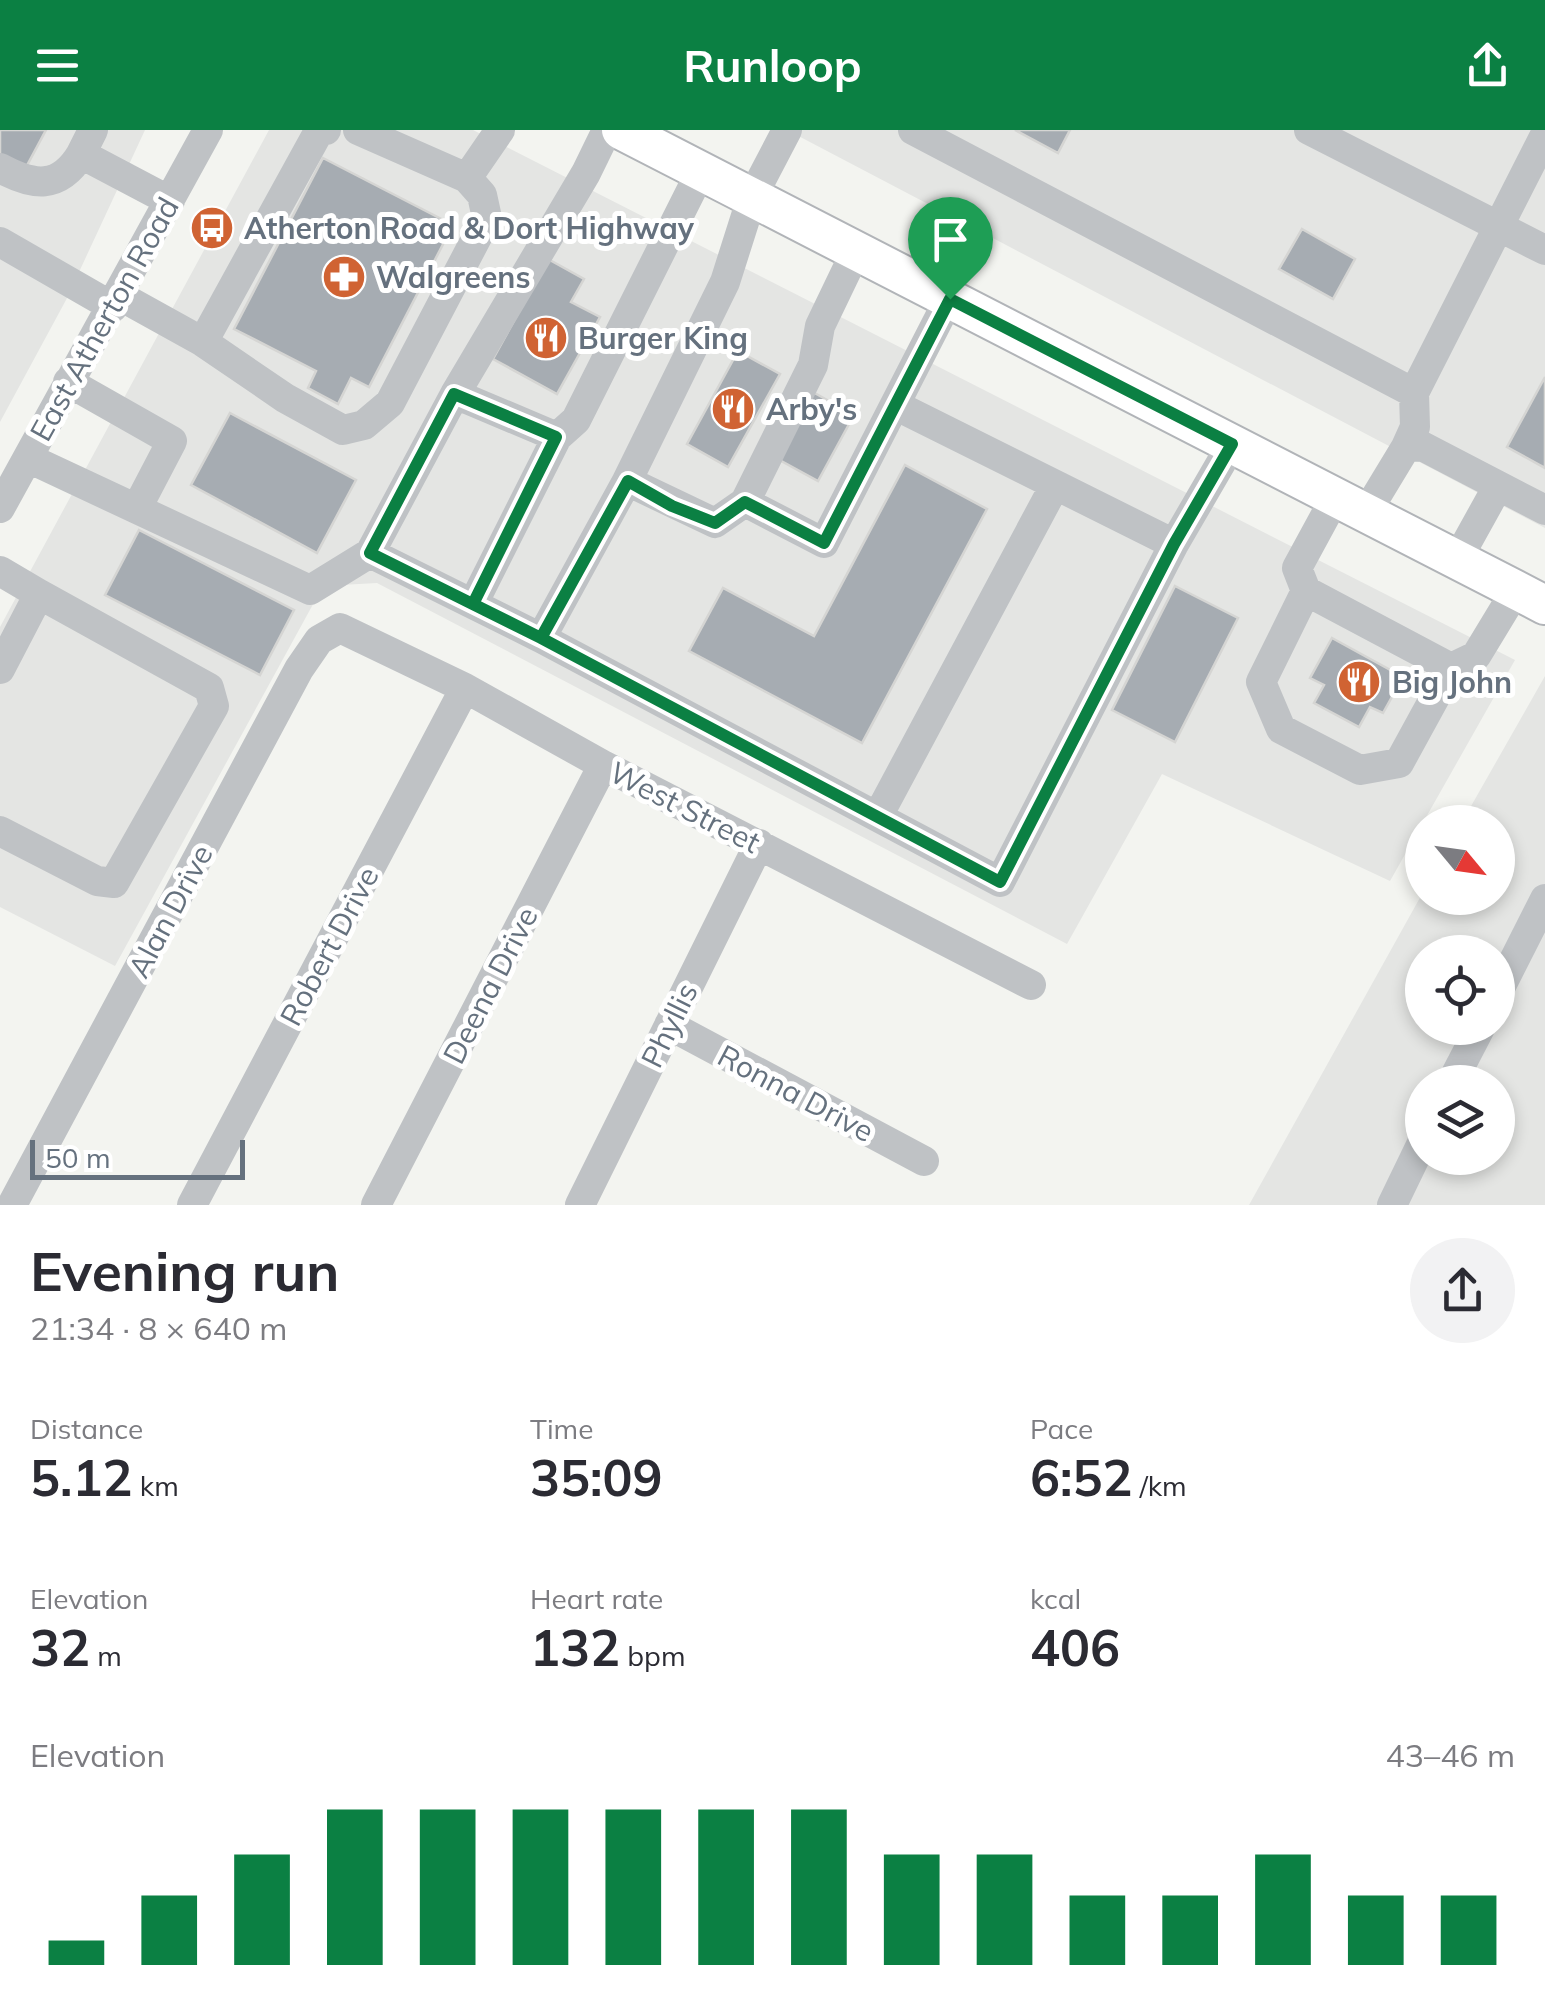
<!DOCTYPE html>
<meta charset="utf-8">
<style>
:root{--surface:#fff;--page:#f2f2f3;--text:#2b2b33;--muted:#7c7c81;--accent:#0b8043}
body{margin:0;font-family:Mulish,sans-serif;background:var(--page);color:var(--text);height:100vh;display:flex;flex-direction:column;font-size:38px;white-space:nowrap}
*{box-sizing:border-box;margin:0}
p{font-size:32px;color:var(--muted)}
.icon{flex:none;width:55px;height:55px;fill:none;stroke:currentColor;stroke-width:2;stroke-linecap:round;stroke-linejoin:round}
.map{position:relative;height:1075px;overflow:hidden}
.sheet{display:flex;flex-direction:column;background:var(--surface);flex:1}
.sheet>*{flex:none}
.needle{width:65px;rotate:119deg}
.fabs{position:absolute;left:1405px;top:675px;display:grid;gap:20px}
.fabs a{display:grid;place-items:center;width:110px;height:110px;border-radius:50%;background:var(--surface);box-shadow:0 5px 15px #0003;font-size:50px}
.scale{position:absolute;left:30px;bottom:25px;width:215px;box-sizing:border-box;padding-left:10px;border:5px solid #65717e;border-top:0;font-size:28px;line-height:35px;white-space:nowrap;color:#65717e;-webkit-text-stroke:8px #fff;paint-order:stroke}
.pin{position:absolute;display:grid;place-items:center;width:85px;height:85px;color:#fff;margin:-102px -42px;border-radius:50% 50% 50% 0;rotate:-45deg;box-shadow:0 0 10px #0007}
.pin .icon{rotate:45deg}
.round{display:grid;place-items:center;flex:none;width:105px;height:105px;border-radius:52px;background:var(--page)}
.headline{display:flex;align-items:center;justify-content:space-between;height:170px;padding:0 30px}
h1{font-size:55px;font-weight:700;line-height:75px}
.figures{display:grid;grid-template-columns:repeat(3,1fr);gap:15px;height:170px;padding:10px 30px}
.figures div{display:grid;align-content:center}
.figures b{font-size:50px;font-weight:700}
.figures small{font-size:28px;font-weight:400}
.figures p{font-size:28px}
.chart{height:280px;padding:20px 30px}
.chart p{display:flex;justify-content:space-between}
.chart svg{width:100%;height:180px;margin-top:10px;stroke:var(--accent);stroke-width:6}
header{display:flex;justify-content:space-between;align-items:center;height:130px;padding:0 30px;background:var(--accent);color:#fff;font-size:45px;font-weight:700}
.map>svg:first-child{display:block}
.built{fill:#e4e5e3;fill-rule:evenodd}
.building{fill:#a6acb2;stroke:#d5d5d3;stroke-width:2.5}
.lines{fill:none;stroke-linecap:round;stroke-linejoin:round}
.major-casing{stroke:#b1b4b8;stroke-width:42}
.minor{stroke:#bfc2c5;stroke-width:30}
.major{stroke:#fff;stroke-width:38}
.route-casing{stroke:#fff;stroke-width:20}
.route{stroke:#0b8043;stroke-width:12}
.labels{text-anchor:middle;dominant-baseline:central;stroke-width:10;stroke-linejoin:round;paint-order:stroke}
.poi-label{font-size:30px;font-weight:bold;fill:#65717e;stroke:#fff;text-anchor:start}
.street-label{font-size:30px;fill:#65717e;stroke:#fff}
</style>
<header><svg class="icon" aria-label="menu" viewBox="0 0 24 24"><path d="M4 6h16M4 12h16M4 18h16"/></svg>Runloop<svg class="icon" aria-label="share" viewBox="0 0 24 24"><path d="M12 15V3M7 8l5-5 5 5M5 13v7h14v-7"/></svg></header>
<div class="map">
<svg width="1545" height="1075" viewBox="0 0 1545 1075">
<rect width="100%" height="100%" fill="#f3f4f0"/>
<path class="built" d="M 0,0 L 145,0 L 66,170 L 0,292 Z
M 269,0 L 473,0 L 1515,530 L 1390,751 L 1162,644 L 1067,814 L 377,453 L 323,456 L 115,836 L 0,777 L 0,497 Z
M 787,0 L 1545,0 L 1545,398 Z
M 1545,546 L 1545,1075 L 1249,1075 L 1422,764 L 1422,768 L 1498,768 L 1498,692 L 1462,692 ZM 1422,822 L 1498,822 L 1498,898 L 1422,898 ZM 1422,952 L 1498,952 L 1498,1028 L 1422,1028 Z"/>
<path class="building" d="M 0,0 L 46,0 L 24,41 L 0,28 Z
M 1015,0 L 1070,0 L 1058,23 Z
M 323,28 L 453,95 L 369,257 L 351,248 L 338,274 L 308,258 L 316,241 L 234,199 Z
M 1302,99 L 1355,129 L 1333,169 L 1279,139 Z
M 548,129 L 584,149 L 571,172 L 600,187 L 557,264 L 493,229 Z
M 738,221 L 780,244 L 728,337 L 687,314 Z
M 1545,247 L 1545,338 L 1507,317 Z
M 811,261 L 854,285 L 818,351 L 774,327 Z
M 230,283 L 356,350 L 317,423 L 191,355 Z
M 905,335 L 987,379 L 862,613 L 689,521 L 723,458 L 814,506 Z
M 139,400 L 294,480 L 260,545 L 105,465 Z
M 1175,456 L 1238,488 L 1175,612 L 1112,580 Z
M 1332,508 L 1403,547 L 1383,583 L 1370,577 L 1359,597 L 1314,573 L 1324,555 L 1310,548 Z"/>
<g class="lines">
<g class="major-casing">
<path id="major" d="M 621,0 L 1545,475"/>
</g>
<path class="minor" d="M 93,0 L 81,24 L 170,71
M 326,0 L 319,1 L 203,212 L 285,268 L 343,300 L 364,295 L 390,273 L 487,88 L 482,65 L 467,48
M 358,0 L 467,48 L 500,0
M 787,0 L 752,67 L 725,152 L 627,351 L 715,393 L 745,372 L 813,235 L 820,196 L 856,121
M 913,0 L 1414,263 L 1415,297 L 1406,317
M 1309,0 L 1545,120
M 0,38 C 33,56 59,60 81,24
M 0,112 L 113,177
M 120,166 L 203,212
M 68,252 L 172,311 L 137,378
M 1414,263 L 1545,5
M 455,264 L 557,307
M 895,275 L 1174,414
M 28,328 L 310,460 L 370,423 L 541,508 L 1000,752 L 1174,414 L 1232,314
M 1335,368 L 1297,438 L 1306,461 L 1451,538
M 745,372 L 824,413 L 949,169
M 0,378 L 208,0
M 1366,383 L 1406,317 L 1422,316 L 1545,380
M 370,423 L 455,264 L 586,43 L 607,0
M 1457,430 L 1498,356
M 0,441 L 39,464 L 0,539
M 1306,461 L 1261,552 L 1281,599 L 1360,640 L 1399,633 L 1451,538 L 1476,526 L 1516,460
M 473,474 L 557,307 L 576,290 L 701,41
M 541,508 L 627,351
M 878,686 L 1055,355
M 0,701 L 97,751 L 114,753 L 214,576 L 209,558 L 39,464
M 1498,862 L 1545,769
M 669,895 L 924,1031
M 1452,952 L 1480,898
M 12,1075 L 299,539 L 319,510 L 340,498 L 465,558 L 603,635 L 1031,855
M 192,1075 L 465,558
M 376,1075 L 603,635
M 580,1075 L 759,714
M 1392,1075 L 1422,1013"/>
<use href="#major" class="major"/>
</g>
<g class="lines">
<g class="route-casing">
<path id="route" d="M 950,169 L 824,413 L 745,372 L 715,393 L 672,376 L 628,351 L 541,508 L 473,474 L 556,307 L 454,264 L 370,423 L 541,508 L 1000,752 L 1174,414 L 1232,314 L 950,169"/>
</g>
<use href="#route" class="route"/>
</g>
<defs>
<g id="bus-disc" transform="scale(2.25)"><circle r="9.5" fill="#d06333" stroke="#fff"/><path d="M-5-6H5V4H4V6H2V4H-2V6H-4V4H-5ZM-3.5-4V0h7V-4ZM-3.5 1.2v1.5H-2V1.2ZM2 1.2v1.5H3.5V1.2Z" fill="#fff"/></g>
<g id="pharmacy-disc" transform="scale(2.25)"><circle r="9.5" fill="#d06333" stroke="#fff"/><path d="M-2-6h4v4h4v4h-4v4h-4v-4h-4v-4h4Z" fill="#fff"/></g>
<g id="restaurant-disc" transform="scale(2.25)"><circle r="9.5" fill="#d06333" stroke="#fff"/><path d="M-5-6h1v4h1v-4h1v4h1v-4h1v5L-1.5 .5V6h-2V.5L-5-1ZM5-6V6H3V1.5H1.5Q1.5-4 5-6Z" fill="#fff"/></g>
</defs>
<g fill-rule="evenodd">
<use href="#bus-disc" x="212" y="98"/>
<use href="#pharmacy-disc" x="344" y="147"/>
<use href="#restaurant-disc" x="546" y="208"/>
<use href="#restaurant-disc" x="733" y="279"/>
<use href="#restaurant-disc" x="1359" y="552"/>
</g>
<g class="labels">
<g class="poi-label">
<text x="244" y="98">Atherton Road &amp; Dort Highway</text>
<text x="376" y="147">Walgreens</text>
<text x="578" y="208">Burger King</text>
<text x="766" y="279">Arby's</text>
<text x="1392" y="552">Big John</text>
</g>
<g class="street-label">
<text transform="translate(104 189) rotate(-61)">East Atherton Road</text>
<text transform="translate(685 677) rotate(27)">West Street</text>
<text transform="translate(170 781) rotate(-62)">Alan Drive</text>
<text transform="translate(329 816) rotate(-62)">Robert Drive</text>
<text transform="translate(490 855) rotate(-63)">Deena Drive</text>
<text transform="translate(669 895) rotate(-64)">Phyllis</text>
<text transform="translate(796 963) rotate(28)">Ronna Drive</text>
</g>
</g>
</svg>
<div class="fabs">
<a><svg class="needle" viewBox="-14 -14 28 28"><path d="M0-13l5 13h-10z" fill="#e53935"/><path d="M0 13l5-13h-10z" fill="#7c7c81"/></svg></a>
<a><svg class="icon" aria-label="locate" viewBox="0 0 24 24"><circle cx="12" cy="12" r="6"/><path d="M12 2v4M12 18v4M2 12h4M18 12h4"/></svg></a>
<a><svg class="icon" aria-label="layers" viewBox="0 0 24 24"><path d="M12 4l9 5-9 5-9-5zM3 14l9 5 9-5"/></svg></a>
</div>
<div class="scale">50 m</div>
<div class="pin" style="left:950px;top:169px;background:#1e9e55"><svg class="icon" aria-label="arrive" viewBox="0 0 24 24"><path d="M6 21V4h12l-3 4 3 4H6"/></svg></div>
</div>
<section class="sheet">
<div class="headline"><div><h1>Evening run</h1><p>21:34 · 8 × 640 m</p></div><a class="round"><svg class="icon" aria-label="share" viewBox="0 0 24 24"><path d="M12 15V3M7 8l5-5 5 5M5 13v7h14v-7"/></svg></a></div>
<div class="figures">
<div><p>Distance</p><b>5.12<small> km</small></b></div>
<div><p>Time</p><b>35:09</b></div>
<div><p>Pace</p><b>6:52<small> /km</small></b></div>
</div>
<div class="figures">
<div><p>Elevation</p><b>32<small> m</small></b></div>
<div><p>Heart rate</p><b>132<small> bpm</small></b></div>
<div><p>kcal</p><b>406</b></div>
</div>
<div class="chart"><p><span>Elevation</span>43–46 m</p>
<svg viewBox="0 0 160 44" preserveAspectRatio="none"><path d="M5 44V38M15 44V27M25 44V17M35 44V6M45 44V6M55 44V6M65 44V6M75 44V6M85 44V6M95 44V17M105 44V17M115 44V27M125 44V27M135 44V17M145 44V27M155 44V27"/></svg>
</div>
</section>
